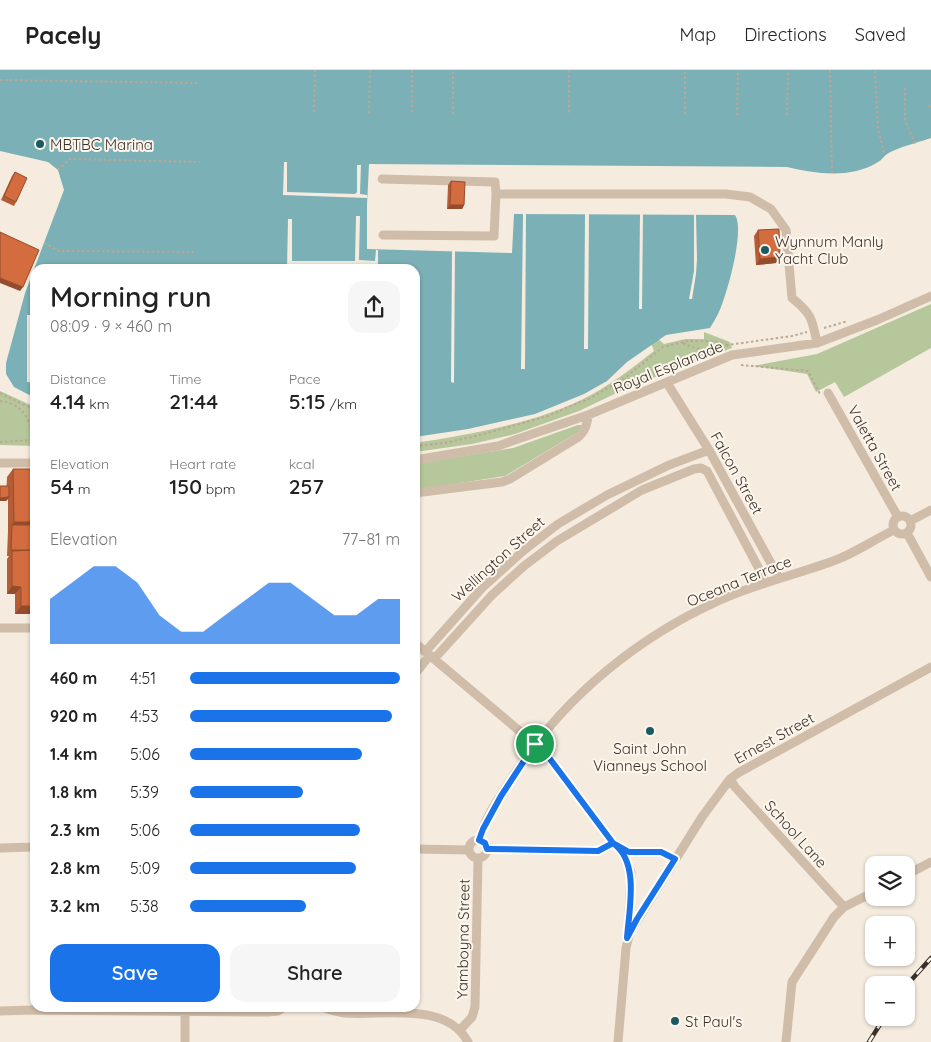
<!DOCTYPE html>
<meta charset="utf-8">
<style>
:root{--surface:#fff;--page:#f6f6f6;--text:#222;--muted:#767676;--line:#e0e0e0;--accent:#1a73e8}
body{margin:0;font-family:Quicksand,sans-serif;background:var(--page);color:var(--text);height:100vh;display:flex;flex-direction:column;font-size:19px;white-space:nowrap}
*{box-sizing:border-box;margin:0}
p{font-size:16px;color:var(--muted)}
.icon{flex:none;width:28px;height:28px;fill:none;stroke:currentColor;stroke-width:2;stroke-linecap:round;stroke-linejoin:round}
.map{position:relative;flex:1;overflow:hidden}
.drawer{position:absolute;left:30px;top:194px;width:390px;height:748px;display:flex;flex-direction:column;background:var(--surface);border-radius:15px;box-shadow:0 1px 4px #0004}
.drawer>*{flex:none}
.tools{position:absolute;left:865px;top:786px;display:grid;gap:10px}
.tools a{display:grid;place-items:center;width:50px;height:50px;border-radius:10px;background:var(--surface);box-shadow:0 1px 4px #0004;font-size:25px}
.pin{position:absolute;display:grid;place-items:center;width:42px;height:42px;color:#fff;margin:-21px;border:2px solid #fff;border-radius:50%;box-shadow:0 1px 5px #0007}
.round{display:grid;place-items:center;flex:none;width:52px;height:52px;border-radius:15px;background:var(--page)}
.head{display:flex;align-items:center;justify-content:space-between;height:85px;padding:0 20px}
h1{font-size:28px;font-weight:600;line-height:38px}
.stats{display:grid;grid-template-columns:repeat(3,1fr);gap:8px;height:85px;padding:5px 20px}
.stats div{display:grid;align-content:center}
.stats b{font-size:21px;font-weight:600}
.stats small{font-size:14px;font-weight:400}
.stats p{font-size:14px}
.chart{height:140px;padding:10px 20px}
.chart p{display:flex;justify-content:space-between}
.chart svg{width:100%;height:90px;margin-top:5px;fill:var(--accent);opacity:.7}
.primary-button{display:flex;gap:10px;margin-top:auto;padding:10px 20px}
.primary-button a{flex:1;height:58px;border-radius:15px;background:var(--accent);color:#fff;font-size:20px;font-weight:600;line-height:58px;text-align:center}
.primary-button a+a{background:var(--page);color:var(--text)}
ul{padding:0 20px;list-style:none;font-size:16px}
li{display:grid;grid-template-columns:80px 60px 1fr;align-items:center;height:38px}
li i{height:12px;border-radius:6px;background:var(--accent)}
header{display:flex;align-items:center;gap:30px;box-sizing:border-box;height:70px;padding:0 25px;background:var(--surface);border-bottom:1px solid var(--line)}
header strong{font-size:24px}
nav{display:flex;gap:28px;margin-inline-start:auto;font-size:18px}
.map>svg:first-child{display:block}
.green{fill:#b6c79c}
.water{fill:#7ab0b6}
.pier{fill:#f5ecdf}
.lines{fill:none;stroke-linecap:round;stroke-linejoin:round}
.path{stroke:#bca792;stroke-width:2;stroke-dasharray:2.5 2.5;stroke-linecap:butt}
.minor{stroke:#d0bda9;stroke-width:9}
.rail-casing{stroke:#3c3029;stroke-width:4.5}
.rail{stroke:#fcf6ec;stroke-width:2.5;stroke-dasharray:8;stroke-linecap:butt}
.wall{fill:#b55d36}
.shaded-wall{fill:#944c2c}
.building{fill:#d36c3f;stroke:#944c2c}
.route-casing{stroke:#fff;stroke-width:10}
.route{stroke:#1a73e8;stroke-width:6}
.poi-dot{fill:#195a63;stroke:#fcf6ec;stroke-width:2}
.labels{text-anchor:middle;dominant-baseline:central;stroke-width:4;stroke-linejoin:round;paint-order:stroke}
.poi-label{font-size:15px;fill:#3c3029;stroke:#fcf6ec;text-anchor:start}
.street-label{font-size:15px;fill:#3c3029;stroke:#fcf6ec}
</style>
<header>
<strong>Pacely</strong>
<nav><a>Map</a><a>Directions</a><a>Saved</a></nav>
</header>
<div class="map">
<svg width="931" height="972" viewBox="0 0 931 972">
<rect width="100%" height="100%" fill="#f5ecdf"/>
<path class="green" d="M 931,234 L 931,278 L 844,327 L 835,312 L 816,322 L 807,304 L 753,296 L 817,284 Z
M 704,262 L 730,272 L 732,278 L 629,317 L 579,341 L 515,364 L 472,374 L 415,382 L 415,373 C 467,365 535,353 581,330 C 608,317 631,299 654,281 L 651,273 L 657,268 L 664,274 L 685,269 L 704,269 Z
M 0,321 L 35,337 L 35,376 L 0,375 Z
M 578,355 L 581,355 L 582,358 L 580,361 L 505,406 L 415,420 L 415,394 L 513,378 Z"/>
<path class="water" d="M 0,0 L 931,0 L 931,68 C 920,72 896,78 887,84 C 884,86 882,90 878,92 C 851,109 816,104 787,97 L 369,94 L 367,135 L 367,179 L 512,183 L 514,144 L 735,145 C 745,159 728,220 721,237 C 718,245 714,251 710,258 L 666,265 L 627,292 L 607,311 L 584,324 L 535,344 L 468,359 L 415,367 L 415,199 L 35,199 L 35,328 L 14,317 L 6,304 L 6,293 L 25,223 L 64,120 L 58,100 L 48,92 L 0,81 Z"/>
<path class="pier" d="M 284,92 L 287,92 L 287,122 L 355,124 L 357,122 L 357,95 L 361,95 L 360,124 L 367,125 L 367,128 L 283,125 Z
M 523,144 L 526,144 L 525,299 L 521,299 Z
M 585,144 L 589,144 L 588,279 L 584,279 Z
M 640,144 L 643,144 L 642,239 L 639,239 Z
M 694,144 L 696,144 L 697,189 L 696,204 L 692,229 L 689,229 L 694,201 Z
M 356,146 L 360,146 L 359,190 L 375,191 L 376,180 L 378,180 L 378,199 L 374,199 L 374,195 L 292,194 L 291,199 L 287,199 L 288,149 L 292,149 L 292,191 L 355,191 Z
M 452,181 L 455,181 L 454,313 L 451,312 Z
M 35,242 L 35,249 L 31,249 L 31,308 L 35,309 L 35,313 L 27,312 L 27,245 L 35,245 Z"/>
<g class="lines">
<path class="path" d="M 412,0 L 412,43
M 569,0 L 569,43
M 830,0 L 832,103
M 875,1 L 878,58 L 884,83
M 0,10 L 198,13
M 905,18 L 905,50 L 915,74
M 929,35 L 931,39
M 314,42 L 315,0
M 369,43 L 370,0
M 453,44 L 453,0
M 685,44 L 685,0
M 737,45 L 738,0
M 787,45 L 788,0
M 58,100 L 70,89 L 200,92
M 44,173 L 59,181 L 198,182
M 824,258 L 848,251
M 683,273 C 697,280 713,283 728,275 L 792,266 L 807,262
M 741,295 L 808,301 L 820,324
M 0,323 L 35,340
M 0,331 C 24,334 29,349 35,370
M 0,372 L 35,370
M 415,376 L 445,373 L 480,365 L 548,346 L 568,337 L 589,329 L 626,307 L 663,277 L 687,271 L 705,271 L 719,272 L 728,275"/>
<path class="minor" d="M 382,109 L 495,112 L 496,124 L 726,124 L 750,127 L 771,139 L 786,160 L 792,228 C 812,244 812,249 817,273
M 383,165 L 494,166 L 496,124
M 667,313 L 709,380 L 779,508
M 828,323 L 898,447
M 415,390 L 498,376 L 512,371 L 588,345 L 732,285 L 817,273 L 877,250 L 931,226
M 0,393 L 35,393
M 415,423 L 502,412 L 510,409 L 577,368 C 585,361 587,356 588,345
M893 455a9 9 0 1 1 18 0a9 9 0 1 1-18 0Z
M 910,451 L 931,440
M 907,463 L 931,507
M 0,558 L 35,558
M 415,573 L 535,674 L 550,689 L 613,773 L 629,782 L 661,782 L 675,789
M 425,582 L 482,518 L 523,481 L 558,454 L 607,425 L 669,395 L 709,380
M 434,589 L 492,525 L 524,496 L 557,471 L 642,420 L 694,399 L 701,398 L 707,401 L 766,512
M 415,604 L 430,585
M 730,709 L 735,717 L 844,837
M469 779a9 9 0 1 1 18 0a9 9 0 1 1-18 0Z
M 479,770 C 484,747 506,717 519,697 C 568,624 639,567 718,531 C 755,514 795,505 833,491 C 854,484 873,470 894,460
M 0,778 L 35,777
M 415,779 L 469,780
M 487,779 L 598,781 L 613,773
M 621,779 L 631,802 L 628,863
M 906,805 L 931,792
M 319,936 C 327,939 336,942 345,943 C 384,946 446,931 468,972
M 0,941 L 31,940 L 268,942 L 278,941 L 286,936
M 460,960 L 472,947 L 475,937 L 478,789
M 185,972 L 185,936
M 618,972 L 626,878 L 630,862 L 702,747 L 730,709 L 738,703 L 931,597
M 786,972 L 792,912 L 834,847 L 844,837 L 874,822"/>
<g class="rail-casing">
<path id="rail" d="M 906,916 L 931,888
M 869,972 L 884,948"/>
</g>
<use href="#rail" class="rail"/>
</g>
<path class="wall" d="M 15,102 L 16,132 L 14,136 L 1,130 L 12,106 Z
M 451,111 L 464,135 L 462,139 L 447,139 L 448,115 Z
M 758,160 L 776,193 L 756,195 L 754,166 Z
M 13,399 L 32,544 L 15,544 L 15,524 L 7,524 L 7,489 L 9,486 L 7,486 L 8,461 L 8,429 L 6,431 L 7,407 Z"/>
<path class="shaded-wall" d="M 450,135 L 464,135 L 462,139 L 447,139 Z
M 780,187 L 776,193 L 756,195 L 760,189 Z
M 0,208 L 23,217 L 20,221 L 0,213 Z
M 9,427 L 6,431 L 0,431 L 0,428 Z
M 14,452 L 35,452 L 35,459 L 12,455 L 8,460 Z
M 12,516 L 21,517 L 15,524 L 7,524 Z
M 21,536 L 35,536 L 35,543 L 32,544 L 15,544 Z"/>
<path class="building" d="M 15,102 L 27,108 L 16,132 L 4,126 Z
M 451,111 L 465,112 L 464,135 L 450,135 Z
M 779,159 L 780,187 L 760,189 L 758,160 Z
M 0,162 L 39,180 L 23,217 L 0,208 Z
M 13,399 L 35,399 L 35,452 L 14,452 Z
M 0,416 L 9,416 L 9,427 L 0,428 Z
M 12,455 L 35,455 L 35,480 L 11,480 Z
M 35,480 L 35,536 L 21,536 L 21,517 L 12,516 L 12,481 Z"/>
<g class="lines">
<g class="route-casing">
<path id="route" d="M 535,674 L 501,726 L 483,759 L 479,770 L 485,773 L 487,779 L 490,779 L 598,781 L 613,773 L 629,782 L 661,782 L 675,789 L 637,849 L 627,868 C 629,839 640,792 613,773 L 550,689 L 535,674"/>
</g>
<use href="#route" class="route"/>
</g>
<g class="poi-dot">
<circle cx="40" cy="74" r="5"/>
<circle cx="765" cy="180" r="5"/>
<circle cx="650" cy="661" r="5"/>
<circle cx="675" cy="951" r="5"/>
</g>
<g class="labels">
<g class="poi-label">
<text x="50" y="74">MBTBC Marina</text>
<text x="775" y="171">Wynnum Manly<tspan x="775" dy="17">Yacht Club</tspan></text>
<text x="650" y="678" text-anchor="middle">Saint John<tspan x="650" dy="17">Vianneys School</tspan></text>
<text x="685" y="951">St Paul's</text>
</g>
<g class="street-label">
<text transform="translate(668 297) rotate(-22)">Royal Esplanade</text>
<text transform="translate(875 378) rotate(61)">Valetta Street</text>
<text transform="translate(737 403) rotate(61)">Falcon Street</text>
<text transform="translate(498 489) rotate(-42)">Wellington Street</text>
<text transform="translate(739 511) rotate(-22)">Oceana Terrace</text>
<text transform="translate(774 668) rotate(-29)">Ernest Street</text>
<text transform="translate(796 764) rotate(48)">School Lane</text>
<text transform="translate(463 869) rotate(-89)">Yamboyna Street</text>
</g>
</g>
</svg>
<div class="tools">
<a><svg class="icon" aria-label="layers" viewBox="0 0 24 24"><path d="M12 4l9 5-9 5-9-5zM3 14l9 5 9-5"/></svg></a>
<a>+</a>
<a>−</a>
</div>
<div class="pin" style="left:535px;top:674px;background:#1e9e55"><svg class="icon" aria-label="arrive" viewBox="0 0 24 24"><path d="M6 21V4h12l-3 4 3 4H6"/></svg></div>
<section class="drawer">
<div class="head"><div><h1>Morning run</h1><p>08:09 · 9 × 460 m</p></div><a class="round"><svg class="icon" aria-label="share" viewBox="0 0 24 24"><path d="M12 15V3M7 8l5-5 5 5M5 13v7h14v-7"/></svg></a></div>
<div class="stats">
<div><p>Distance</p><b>4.14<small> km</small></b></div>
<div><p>Time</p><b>21:44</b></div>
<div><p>Pace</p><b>5:15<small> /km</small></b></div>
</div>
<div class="stats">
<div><p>Elevation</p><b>54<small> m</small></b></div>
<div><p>Heart rate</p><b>150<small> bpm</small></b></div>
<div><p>kcal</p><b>257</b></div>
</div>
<div class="chart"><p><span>Elevation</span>77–81 m</p>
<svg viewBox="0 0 160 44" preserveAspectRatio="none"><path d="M0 44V22L10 14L20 6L30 6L40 14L50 30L60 38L70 38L80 30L90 22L100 14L110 14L120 22L130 30L140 30L150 22L160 22V44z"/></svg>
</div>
<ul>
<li><b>460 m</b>4:51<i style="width:100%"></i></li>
<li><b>920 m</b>4:53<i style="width:96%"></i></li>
<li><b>1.4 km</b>5:06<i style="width:82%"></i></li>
<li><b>1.8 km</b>5:39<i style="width:54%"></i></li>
<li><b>2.3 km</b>5:06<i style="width:81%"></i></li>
<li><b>2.8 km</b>5:09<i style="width:79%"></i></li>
<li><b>3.2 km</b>5:38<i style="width:55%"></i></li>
</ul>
<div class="primary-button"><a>Save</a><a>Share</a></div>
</section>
</div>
